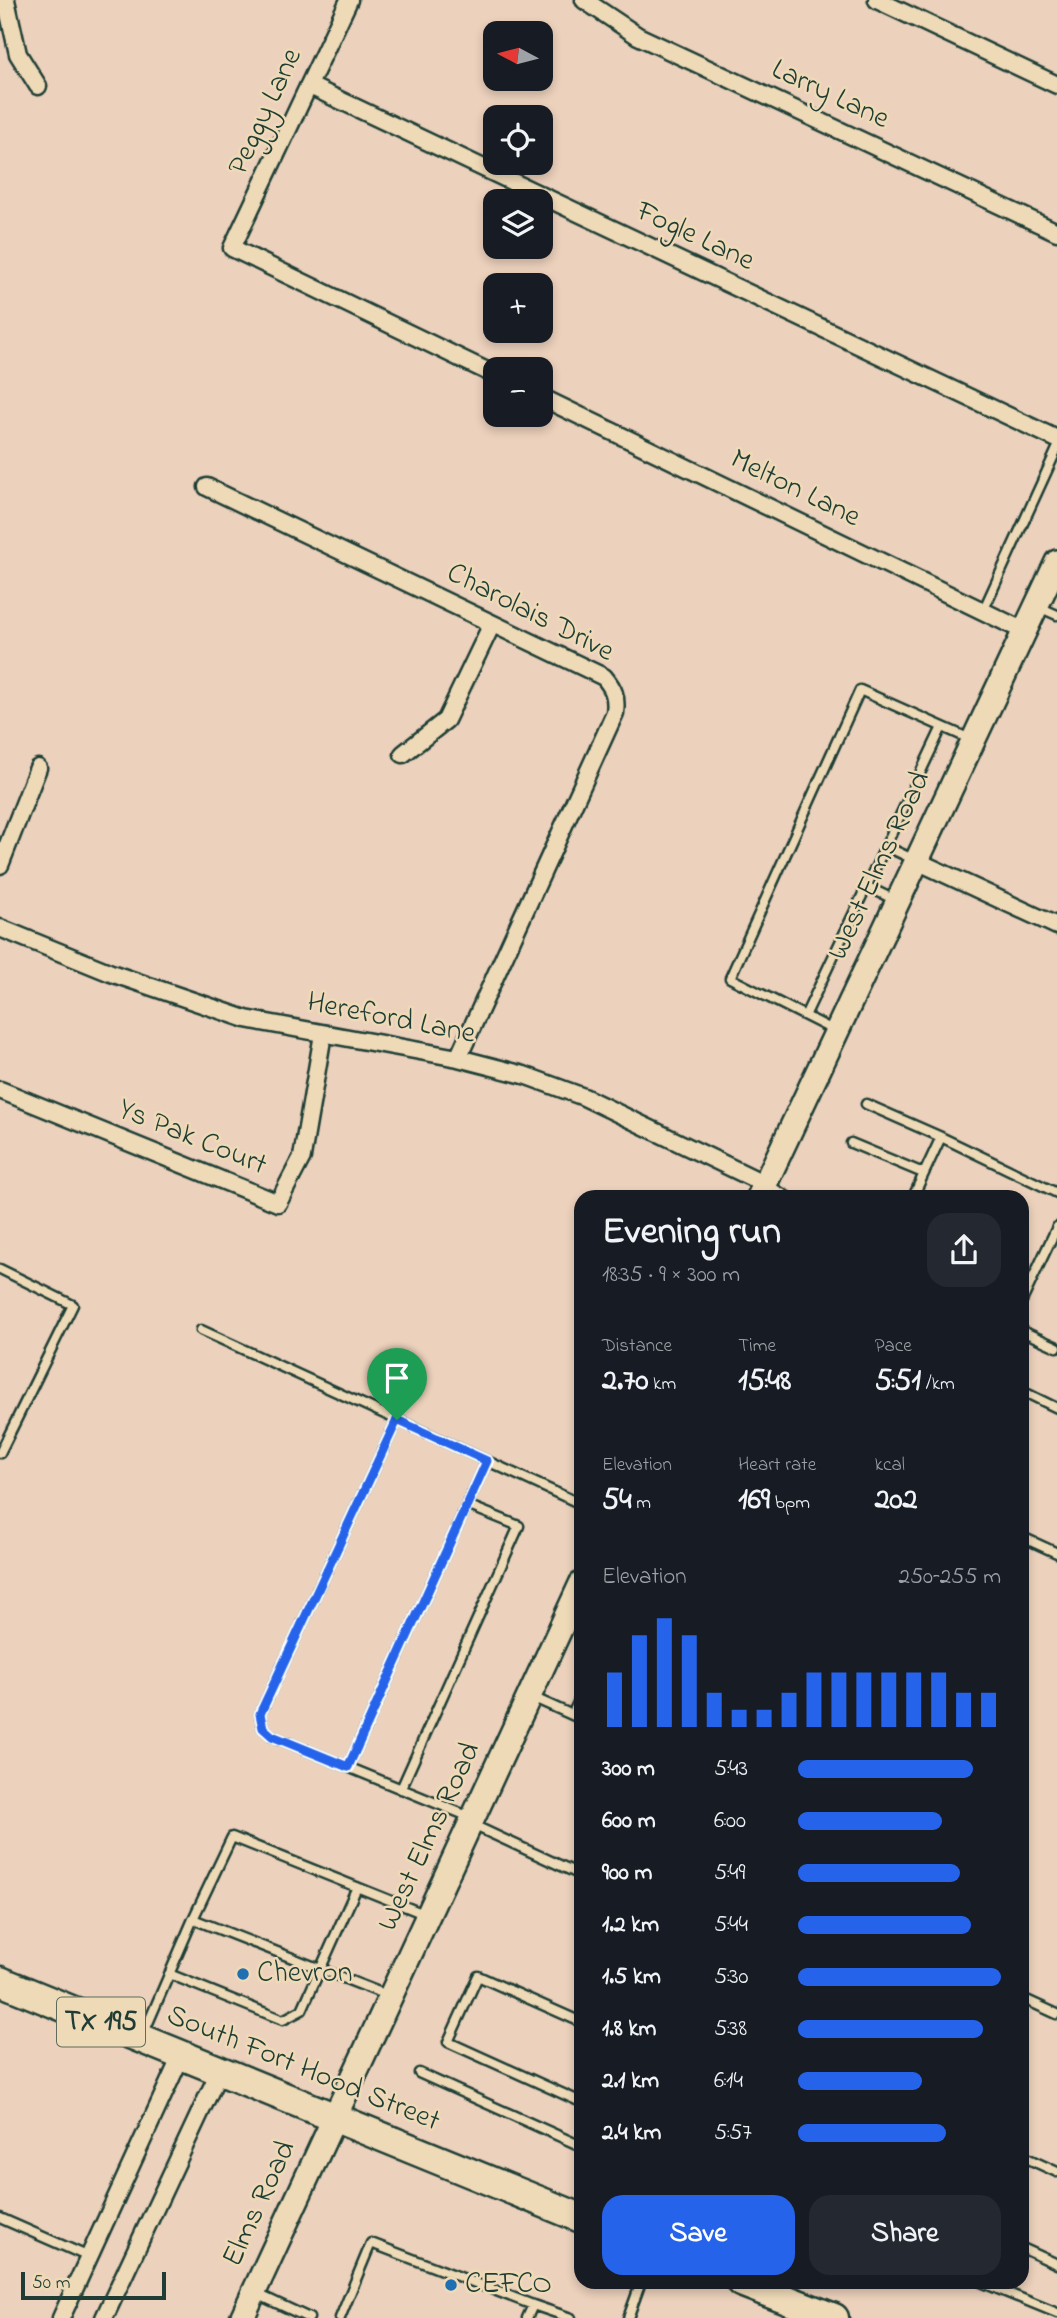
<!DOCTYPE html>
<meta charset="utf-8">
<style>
:root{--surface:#171b24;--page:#242831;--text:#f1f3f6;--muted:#9ea1a6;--accent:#2563eb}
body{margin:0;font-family:"Indie Flower",sans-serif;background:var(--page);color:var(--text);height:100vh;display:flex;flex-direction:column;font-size:26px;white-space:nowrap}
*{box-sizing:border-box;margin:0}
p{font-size:23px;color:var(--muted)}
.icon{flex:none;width:38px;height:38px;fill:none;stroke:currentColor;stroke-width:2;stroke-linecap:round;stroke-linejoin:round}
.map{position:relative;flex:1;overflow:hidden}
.details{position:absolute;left:574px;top:1190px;width:455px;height:1099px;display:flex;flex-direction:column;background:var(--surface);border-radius:21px;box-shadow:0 4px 10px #0003}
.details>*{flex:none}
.needle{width:46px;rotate:277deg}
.tools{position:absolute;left:483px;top:21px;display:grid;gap:14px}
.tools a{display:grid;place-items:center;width:70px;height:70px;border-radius:14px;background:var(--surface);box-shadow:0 4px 10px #0003;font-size:35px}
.scale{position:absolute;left:21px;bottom:18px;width:145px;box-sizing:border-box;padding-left:7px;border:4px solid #1f3d34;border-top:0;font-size:19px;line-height:24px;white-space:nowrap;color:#1f3d34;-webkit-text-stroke:5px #efdab8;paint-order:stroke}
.pin{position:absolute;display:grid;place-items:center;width:60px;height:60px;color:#fff;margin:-72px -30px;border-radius:50% 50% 50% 0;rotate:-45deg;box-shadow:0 0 7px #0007}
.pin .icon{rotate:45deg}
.round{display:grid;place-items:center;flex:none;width:74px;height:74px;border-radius:21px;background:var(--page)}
.headline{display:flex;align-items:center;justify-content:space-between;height:119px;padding:0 28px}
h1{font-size:38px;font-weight:700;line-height:52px}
.figures{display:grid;grid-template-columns:repeat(3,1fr);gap:10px;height:119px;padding:7px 28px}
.figures div{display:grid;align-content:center}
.figures b{font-size:30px;font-weight:700}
.figures small{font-size:19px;font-weight:400}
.figures p{font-size:19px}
.chart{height:196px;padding:14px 28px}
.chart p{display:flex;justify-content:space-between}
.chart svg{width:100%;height:126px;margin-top:7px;stroke:var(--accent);stroke-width:6}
.button{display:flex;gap:14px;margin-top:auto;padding:14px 28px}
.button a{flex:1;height:80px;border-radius:21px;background:var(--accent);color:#fff;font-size:28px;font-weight:700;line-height:80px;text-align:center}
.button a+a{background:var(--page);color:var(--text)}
ul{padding:0 28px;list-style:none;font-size:23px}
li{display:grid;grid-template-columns:112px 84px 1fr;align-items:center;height:52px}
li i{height:18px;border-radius:9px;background:var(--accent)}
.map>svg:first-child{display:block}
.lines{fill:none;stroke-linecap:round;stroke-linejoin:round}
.lane-casing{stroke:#1f3d34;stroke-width:13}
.street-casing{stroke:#1f3d34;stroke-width:21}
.secondary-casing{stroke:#1f3d34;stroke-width:28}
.highway-casing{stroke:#1f3d34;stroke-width:33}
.lane{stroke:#efdab8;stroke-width:8}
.street{stroke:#efdab8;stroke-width:16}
.secondary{stroke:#efdab8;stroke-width:23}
.highway{stroke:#efdab8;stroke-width:28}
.route-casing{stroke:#fff;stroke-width:14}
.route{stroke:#2563eb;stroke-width:9}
.poi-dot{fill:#1f6fb2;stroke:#efdab8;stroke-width:2.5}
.labels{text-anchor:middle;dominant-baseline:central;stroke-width:5;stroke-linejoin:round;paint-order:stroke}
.shield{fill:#efdab8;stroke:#5d6c5c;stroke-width:2}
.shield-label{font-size:28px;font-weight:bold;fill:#1f3d34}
.street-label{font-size:30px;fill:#1f3d34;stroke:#efdab8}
.poi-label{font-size:30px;fill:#1f3d34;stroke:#efdab8;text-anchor:start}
</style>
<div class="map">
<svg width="1057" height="2318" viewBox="0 0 1057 2318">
<rect width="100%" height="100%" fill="#ecd1bc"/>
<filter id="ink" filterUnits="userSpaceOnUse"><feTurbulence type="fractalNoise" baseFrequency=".0143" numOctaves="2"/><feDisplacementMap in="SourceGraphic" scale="14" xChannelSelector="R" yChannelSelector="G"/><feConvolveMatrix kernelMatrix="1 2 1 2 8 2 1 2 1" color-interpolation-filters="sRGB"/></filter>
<g filter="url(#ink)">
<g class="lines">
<g class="lane-casing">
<path id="lane" d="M 1039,607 L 1057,615
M 983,611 L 1057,449
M 885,846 L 915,860
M 866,886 L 895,900
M 805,1016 L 942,727
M 835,1031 L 730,978 L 860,690 L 970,739
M 866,1104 L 941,1137
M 851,1143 L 923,1173
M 768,1185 L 788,1197
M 913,1197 L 941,1137 L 1057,1193
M 0,1269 L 73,1305 L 0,1453
M 1022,1301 L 1057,1227
M 201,1330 L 581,1504
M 1022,1331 L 1057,1347
M 1022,1391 L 1057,1408
M 397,1420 L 260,1714 L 263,1728 L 272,1736 L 470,1817
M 1022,1537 L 1057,1553
M 532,1697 L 581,1719
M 572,1715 L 581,1696
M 348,1767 L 487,1461
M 401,1789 L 519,1526 L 467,1505
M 473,1825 L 581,1875
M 193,1919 L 232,1837 L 424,1914
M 169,1974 L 283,2020 L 302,2010 L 357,1887
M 1022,1998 L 1057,2014
M 581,2022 L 478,1976 L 448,2042 L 581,2102
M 143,2035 L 193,1919 L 389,1996
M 419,2073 L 581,2146
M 1022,2156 L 1057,2172
M 0,2218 L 89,2257
M 1022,2248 L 1057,2264
M 981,2282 L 1057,2313
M 255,2293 L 309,2318
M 340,2318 L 371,2243 L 533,2305
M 527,2318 L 533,2305 L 571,2318
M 628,2318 L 641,2282"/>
</g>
<g class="street-casing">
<path id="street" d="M 6,0 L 18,54 L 38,86
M 349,0 L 232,248 L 495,375
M 584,0 L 638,36 L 1057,232
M 877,0 L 1057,85
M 310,86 L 1057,439
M 541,397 L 1024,631
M 207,487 L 604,677 C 614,689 617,697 615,713 L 458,1058
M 403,754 L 446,720 L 492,624
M 917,861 L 1057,926
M 0,865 L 38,768
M 0,928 L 111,973 L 246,1019 L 458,1058 L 524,1075 L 584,1097 L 765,1184
M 0,1090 L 278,1203 L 302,1157 L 323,1034
M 61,2318 L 182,2054
M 104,2318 L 220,2070"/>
</g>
<g class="secondary-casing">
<path id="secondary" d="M 759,1197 L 1057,562
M 242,2318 L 581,1584"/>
</g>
<g class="highway-casing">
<path id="highway" d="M 0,1981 L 581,2218
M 741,2282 L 834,2318"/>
</g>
<use href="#lane" class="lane"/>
<use href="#street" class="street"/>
<use href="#secondary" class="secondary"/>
<use href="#highway" class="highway"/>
</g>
</g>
<g class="lines" filter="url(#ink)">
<g class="route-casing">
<path id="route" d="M 397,1420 L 487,1461 L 348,1767 L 272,1736 L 263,1728 L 260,1714 Z"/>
</g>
<use href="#route" class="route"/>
</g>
<g class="poi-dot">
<circle cx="243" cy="1974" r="7"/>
<circle cx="451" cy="2285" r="7"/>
</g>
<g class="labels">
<rect class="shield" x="57" y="1997.5" width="88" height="49" rx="5"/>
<g class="shield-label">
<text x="101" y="2022">TX 195</text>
</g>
<g class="street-label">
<text transform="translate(830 95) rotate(25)">Larry Lane</text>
<text transform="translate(266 112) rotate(-65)">Peggy Lane</text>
<text transform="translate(695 237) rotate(25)">Fogle Lane</text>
<text transform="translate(795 489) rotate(26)">Melton Lane</text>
<text transform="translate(530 613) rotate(27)">Charolais Drive</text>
<text transform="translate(880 866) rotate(-65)">West Elms Road</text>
<text transform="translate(391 1019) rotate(11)">Hereford Lane</text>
<text transform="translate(192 1138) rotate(22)">Ys Pak Court</text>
<text transform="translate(430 1837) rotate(-65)">West Elms Road</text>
<text transform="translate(303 2069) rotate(22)">South Fort Hood Street</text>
<text transform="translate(260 2204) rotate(-65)">Elms Road</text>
</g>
<g class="poi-label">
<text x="257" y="1974">Chevron</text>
<text x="465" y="2285">CEFCO</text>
</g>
</g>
</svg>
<div class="tools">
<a><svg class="needle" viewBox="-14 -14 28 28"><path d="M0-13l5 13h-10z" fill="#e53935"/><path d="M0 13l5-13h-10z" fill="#9ea1a6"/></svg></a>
<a><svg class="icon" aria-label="locate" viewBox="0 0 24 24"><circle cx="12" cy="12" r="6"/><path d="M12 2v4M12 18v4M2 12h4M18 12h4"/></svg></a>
<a><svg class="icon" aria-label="layers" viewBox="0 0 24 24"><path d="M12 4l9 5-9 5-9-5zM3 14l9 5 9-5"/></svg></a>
<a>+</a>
<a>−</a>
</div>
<div class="scale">50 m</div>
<div class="pin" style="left:397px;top:1420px;background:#1e9e55"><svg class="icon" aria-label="arrive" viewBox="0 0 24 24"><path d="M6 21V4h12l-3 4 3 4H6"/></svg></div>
<section class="details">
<div class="headline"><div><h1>Evening run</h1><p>18:35 · 9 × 300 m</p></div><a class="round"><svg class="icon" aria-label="share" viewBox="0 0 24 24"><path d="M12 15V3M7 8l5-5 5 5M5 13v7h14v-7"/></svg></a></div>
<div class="figures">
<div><p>Distance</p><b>2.70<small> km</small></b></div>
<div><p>Time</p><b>15:48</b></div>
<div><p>Pace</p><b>5:51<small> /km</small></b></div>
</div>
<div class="figures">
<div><p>Elevation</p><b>54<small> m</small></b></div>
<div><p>Heart rate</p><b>169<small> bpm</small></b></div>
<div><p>kcal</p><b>202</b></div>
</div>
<div class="chart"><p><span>Elevation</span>250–255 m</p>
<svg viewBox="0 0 160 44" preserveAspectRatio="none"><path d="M5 44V25M15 44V12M25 44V6M35 44V12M45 44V32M55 44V38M65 44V38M75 44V32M85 44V25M95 44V25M105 44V25M115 44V25M125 44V25M135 44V25M145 44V32M155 44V32"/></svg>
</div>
<ul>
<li><b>300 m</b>5:43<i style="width:86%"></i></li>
<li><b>600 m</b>6:00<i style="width:71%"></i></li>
<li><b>900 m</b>5:49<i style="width:80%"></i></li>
<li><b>1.2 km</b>5:44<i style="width:85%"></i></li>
<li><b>1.5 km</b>5:30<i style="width:100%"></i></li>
<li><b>1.8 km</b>5:38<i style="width:91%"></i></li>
<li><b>2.1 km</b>6:14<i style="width:61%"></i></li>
<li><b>2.4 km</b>5:57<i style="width:73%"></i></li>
</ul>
<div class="button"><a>Save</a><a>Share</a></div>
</section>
</div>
